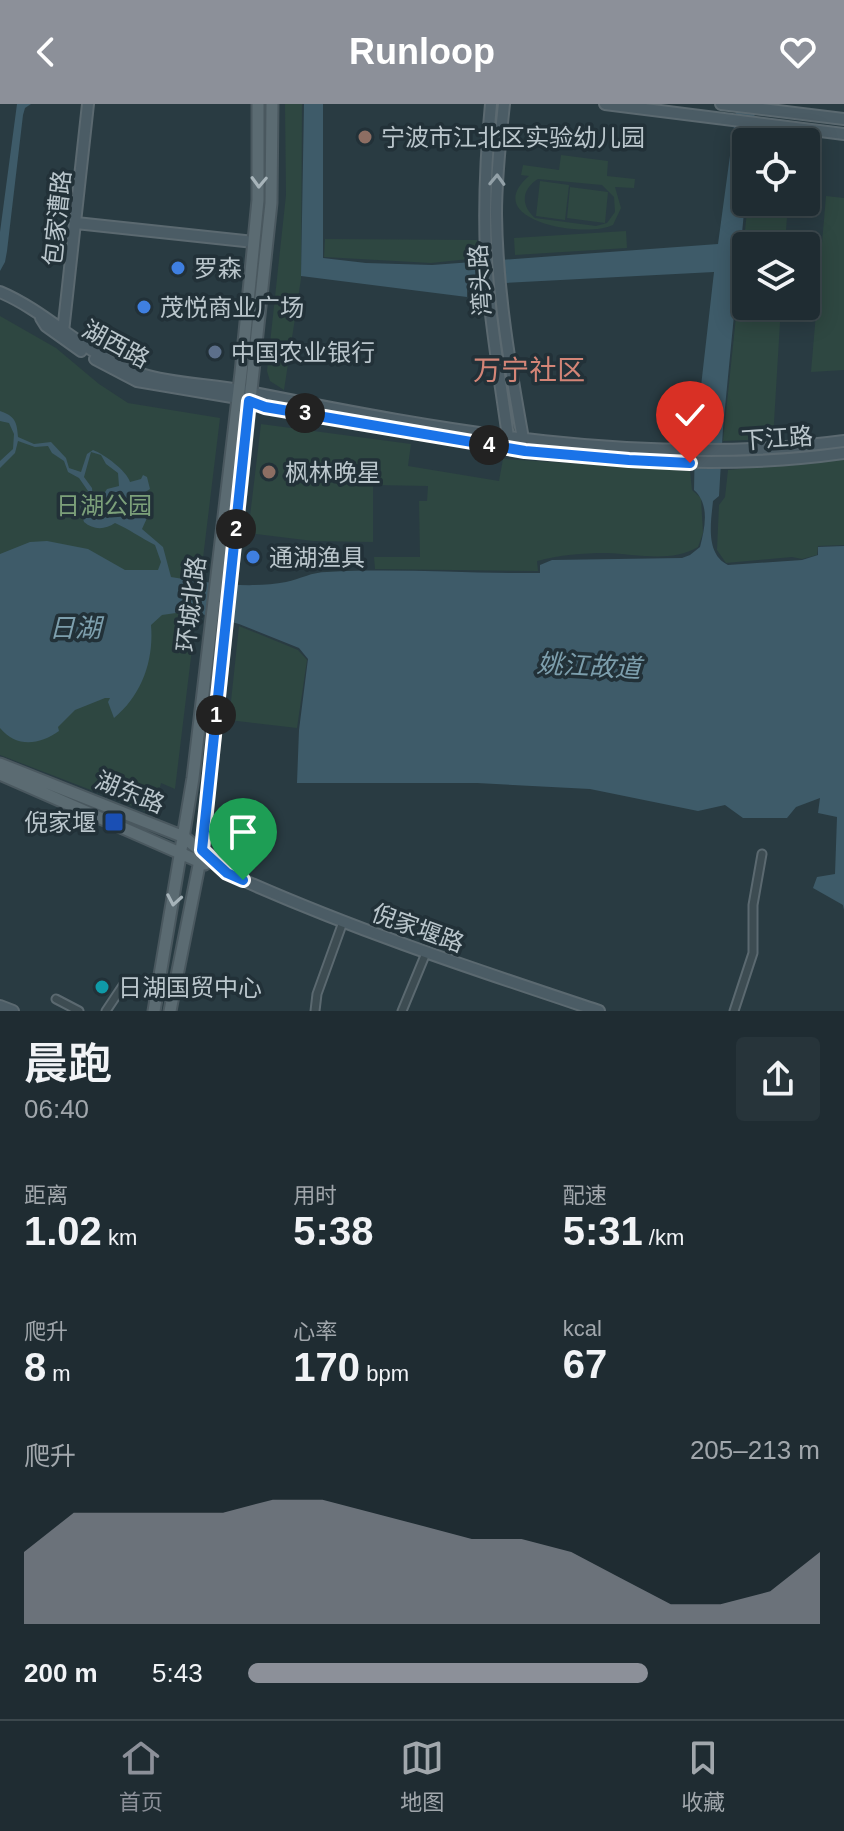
<!DOCTYPE html>
<html lang="zh">
<meta charset="utf-8">
<style>
:root{--surface:#1f2c32;--page:#27343a;--text:#f1f3f6;--muted:#a1a7ac;--line:#3c484d;--accent:#8c9099}
body{margin:0;font-family:Arial,"Noto Sans SC",sans-serif;background:var(--page);color:var(--text);height:100vh;display:flex;flex-direction:column;font-size:30px;white-space:nowrap}
*{box-sizing:border-box;margin:0}
p{font-size:26px;color:var(--muted)}
.icon{flex:none;width:44px;height:44px;fill:none;stroke:currentColor;stroke-width:2;stroke-linecap:round;stroke-linejoin:round}
.map{position:relative;height:907px;overflow:hidden}
.details{display:flex;flex-direction:column;background:var(--surface);flex:1}
.details>*{flex:none}
.fabs{position:absolute;left:732px;top:24px;display:grid;gap:16px}
.fabs a{display:grid;place-items:center;width:88px;height:88px;border-radius:8px;background:var(--surface);box-shadow:0 4px 20px #0003,0 0 0 2px var(--line);font-size:40px}
.pin{position:absolute;display:grid;place-items:center;width:68px;height:68px;color:#fff;margin:-82px -34px;border-radius:50% 50% 50% 0;rotate:-45deg;box-shadow:0 0 8px #0007}
.pin .icon{rotate:45deg}
.km{position:absolute;width:40px;height:40px;margin:-20px;border-radius:50%;background:#222;color:#fff;font-size:22px;line-height:40px;text-align:center}
.round{display:grid;place-items:center;flex:none;width:84px;height:84px;border-radius:8px;background:var(--page)}
.overview{display:flex;align-items:center;justify-content:space-between;height:136px;padding:0 24px}
h1{font-size:44px;font-weight:600;line-height:60px}
.metrics{display:grid;grid-template-columns:repeat(3,1fr);gap:12px;height:136px;padding:8px 24px}
.metrics div{display:grid;align-content:center}
.metrics b{font-size:40px;font-weight:600}
.metrics small{font-size:22px;font-weight:400}
.metrics p{font-size:22px}
.chart{height:224px;padding:16px 24px}
.chart p{display:flex;justify-content:space-between}
.chart svg{width:100%;height:144px;margin-top:8px;fill:var(--accent);opacity:.7}
ul{padding:0 24px;list-style:none;font-size:26px}
li{display:grid;grid-template-columns:128px 96px 1fr;align-items:center;height:60px}
li i{height:20px;border-radius:10px;background:var(--accent)}
header{display:flex;justify-content:space-between;align-items:center;height:104px;padding:0 24px;background:var(--accent);color:#fff;font-size:36px;font-weight:600}
.tabs{display:flex;justify-content:space-around;align-items:center;height:112px;border-top:2px solid var(--line);background:var(--surface);font-size:22px;color:var(--muted)}
.tabs a{display:grid;justify-items:center;gap:4px}
.tabs .current{color:var(--accent)}
.map>svg:first-child{display:block}
.green{fill:#2e4741;fill-rule:evenodd}
.water{fill:#3e5b69;fill-rule:evenodd}
.lines{fill:none;stroke-linecap:round;stroke-linejoin:round}
.street-casing{stroke:#5b6970;stroke-width:11}
.secondary-casing{stroke:#5b6970;stroke-width:14}
.primary-casing{stroke:#4a585f;stroke-width:15}
.street{stroke:#3d4c52;stroke-width:7}
.secondary{stroke:#4b5c65;stroke-width:10}
.primary{stroke:#5b6b72;stroke-width:11}
.oneway{stroke:#93a1a8}
.oneway2{stroke:#a7b4ba}
.route-casing{stroke:#fff;stroke-width:16}
.route{stroke:#1a73e8;stroke-width:10}
.education-dot{fill:#8d6e63;stroke:#223138;stroke-width:3}
.shop-dot{fill:#3f7fe0;stroke:#223138;stroke-width:3}
.service-dot{fill:#5c6f8a;stroke:#223138;stroke-width:3}
.transit-dot{fill:#1a4fb4;stroke:#223138;stroke-width:3}
.culture-dot{fill:#0f9aa8;stroke:#223138;stroke-width:3}
.labels{text-anchor:middle;dominant-baseline:central;stroke-width:7;stroke-linejoin:round;paint-order:stroke}
.poi-label{font-size:24px;fill:#bac6cc;stroke:#223138;text-anchor:start}
.street-label{font-size:24px;fill:#bac6cc;stroke:#223138}
.park-label{font-size:24px;fill:#7ca07a;stroke:#223138}
.water-label{font-size:26px;font-style:italic;fill:#7d9fad;stroke:#223138}
.quarter-label{font-size:28px;fill:#d48577;stroke:#223138}
</style>
<header><svg class="icon" aria-label="back" viewBox="0 0 24 24"><path d="M15 5l-7 7 7 7"/></svg>Runloop<svg class="icon" aria-label="heart" viewBox="0 0 24 24"><path d="M12 20l-8-8c-3-5 5-10 8-4 3-6 11-1 8 4z"/></svg></header>
<div class="map">
<svg width="844" height="907" viewBox="0 0 844 907">
<rect width="100%" height="100%" fill="#293b42"/>
<path class="green" d="M 285,0 L 302,0 L 301,175 L 284,286 L 270,277 L 267,267 L 286,91 Z
M 561,51 L 608,57 L 607,72 L 635,75 L 634,84 L 615,83 L 621,104 L 613,121 C 584,135 478,116 529,72 L 521,71 L 523,61 L 559,66 ZM 538,75 L 602,81 L 614,93 L 615,108 L 607,119 L 596,122 L 535,114 C 520,101 522,85 538,75 Z
M 540,77 L 569,81 L 565,116 L 536,112 Z
M 570,83 L 608,88 L 605,119 L 567,114 Z
M 826,92 L 844,94 L 844,266 L 811,268 Z
M 748,98 L 788,98 L 785,142 L 746,142 L 746,202 L 781,202 L 773,335 L 723,337 Z
M 626,127 L 627,144 L 515,151 L 514,134 Z
M 325,135 L 477,136 L 478,154 L 431,159 L 324,153 Z
M 0,212 L 56,244 L 99,280 L 128,299 L 220,314 L 175,685 L 161,679 L 153,710 L 0,651 Z
M 261,320 L 411,340 L 408,362 L 499,377 L 503,355 L 690,367 L 692,386 L 701,394 L 703,429 L 698,443 C 671,459 636,450 606,449 C 583,449 559,451 537,457 L 538,467 L 375,465 L 374,453 L 420,453 L 419,397 L 427,397 L 428,382 L 373,381 L 373,438 L 313,437 L 248,429 Z
M 844,355 L 844,441 L 818,442 L 817,451 L 802,455 L 792,453 L 726,459 L 717,446 L 719,401 L 725,393 L 728,366 Z
M 239,522 L 298,546 L 307,556 L 297,624 L 229,616 Z"/>
<path class="water" d="M 17,0 L 31,0 L 25,4 L 23,11 L 7,147 L 5,158 L 0,167 L 0,128 Z
M 304,0 L 323,0 L 323,154 L 366,159 L 432,161 L 718,140 L 737,0 L 756,0 L 751,38 L 746,38 L 746,88 L 723,324 L 719,392 L 713,397 C 711,418 705,450 728,461 L 802,456 L 818,451 L 818,443 L 844,442 L 844,806 L 843,801 L 813,784 L 817,773 L 835,770 L 837,713 L 818,709 L 820,694 L 796,703 L 787,714 L 743,714 L 725,701 L 698,707 L 590,685 L 477,679 L 297,679 L 299,626 L 308,555 L 299,544 L 239,520 L 190,507 L 162,511 L 151,521 C 154,556 142,591 114,614 L 108,598 L 110,594 L 105,594 L 75,606 L 58,623 L 59,627 C 39,641 17,644 0,624 L 0,450 L 30,438 L 47,437 L 88,445 L 125,466 L 158,466 L 161,458 L 155,441 C 141,434 129,425 115,419 C 105,426 93,426 84,418 L 81,408 L 88,387 L 79,374 L 68,368 L 64,357 L 52,349 L 48,342 L 35,343 L 18,337 L 15,349 L 0,364 L 0,357 L 13,345 L 14,330 L 9,319 L 0,317 L 0,307 C 15,312 17,318 18,333 L 34,340 L 51,338 L 66,354 L 69,364 L 81,368 L 87,350 L 93,346 C 104,350 127,367 130,378 L 141,375 L 143,371 L 147,373 L 150,385 L 136,394 L 147,414 L 142,425 L 163,443 L 171,473 C 207,479 249,485 286,478 C 300,475 312,468 327,468 C 398,464 469,470 540,469 L 540,461 L 552,456 L 682,454 L 690,451 L 700,443 C 705,424 710,400 694,386 L 695,335 L 714,168 L 467,181 L 467,193 L 301,172 ZM 91,348 L 101,351 L 106,360 L 118,369 L 119,382 L 107,385 L 100,396 L 93,395 L 92,384 L 84,373 Z"/>
<g class="lines">
<g class="street-casing">
<path id="street" d="M 56,895 L 79,907
M 106,907 L 126,877
M 315,907 L 317,890 L 343,818
M 402,907 L 426,849
M 734,907 L 753,849 L 753,801 L 762,750"/>
</g>
<g class="secondary-casing">
<path id="secondary" d="M 491,0 C 485,61 483,122 488,183 C 493,236 502,288 509,340
M 504,0 C 500,37 496,73 496,110 C 497,188 510,263 524,340
M 605,0 L 844,30
M 721,0 L 844,15
M 76,119 L 254,138
M 0,188 C 50,209 88,254 141,270 C 176,281 213,280 249,288 C 445,327 643,364 844,337
M 41,214 L 46,222 L 81,247
M 63,228 L 88,0
M 95,255 L 137,277 L 238,294 L 265,303 C 456,335 649,377 844,349
M 227,769 C 348,824 473,865 599,907
M 0,902 L 13,907"/>
</g>
<g class="primary-casing">
<path id="primary" d="M 0,660 L 184,733 L 227,769
M 0,670 L 205,760
M 154,907 L 193,674 L 241,269 L 258,96 L 258,0
M 170,907 L 202,746 L 271,99 L 272,0"/>
</g>
<use href="#street" class="street"/>
<use href="#secondary" class="secondary"/>
<use href="#primary" class="primary"/>
</g>
<defs><path id="oneway-chevron" d="M-2-3.5L2.5 0L-2 3.5" fill="none" stroke-width="1.6" stroke-linecap="round" stroke-linejoin="round" transform="scale(2)"/></defs>
<use class="oneway" href="#oneway-chevron" transform="translate(497 76) rotate(-88)"/>
<g class="oneway2">
<use href="#oneway-chevron" transform="translate(259 78) rotate(92)"/>
<use href="#oneway-chevron" transform="translate(174 796) rotate(100)"/>
</g>
<g class="lines">
<g class="route-casing">
<path id="route" d="M 243,776 L 227,769 L 202,746 L 249,297 L 265,303 L 525,347 L 629,356 L 690,359"/>
</g>
<use href="#route" class="route"/>
</g>
<g class="education-dot">
<circle cx="365" cy="33" r="8"/>
<circle cx="269" cy="368" r="8"/>
</g>
<g class="shop-dot">
<circle cx="178" cy="164" r="8"/>
<circle cx="144" cy="203" r="8"/>
<circle cx="253" cy="453" r="8"/>
</g>
<circle class="service-dot" cx="215" cy="248" r="8"/>
<rect class="transit-dot" x="104" y="708" width="20" height="20" rx="4"/>
<circle class="culture-dot" cx="102" cy="883" r="8"/>
<g class="labels">
<g class="poi-label">
<text x="381" y="33">宁波市江北区实验幼儿园</text>
<text x="194" y="164">罗森</text>
<text x="160" y="203">茂悦商业广场</text>
<text x="231" y="248">中国农业银行</text>
<text x="285" y="368">枫林晚星</text>
<text x="269" y="453">通湖渔具</text>
<text x="96" y="718" text-anchor="end">倪家堰</text>
<text x="118" y="883">日湖国贸中心</text>
</g>
<g class="street-label">
<text transform="translate(57 114) rotate(-84)">包家漕路</text>
<text transform="translate(480 176) rotate(-94)">湾头路</text>
<text transform="translate(116 240) rotate(28)">湖西路</text>
<text transform="translate(777 334) rotate(-4)">下江路</text>
<text transform="translate(191 500) rotate(-83)">环城北路</text>
<text transform="translate(130 688) rotate(22)">湖东路</text>
<text transform="translate(418 824) rotate(20)">倪家堰路</text>
</g>
<g class="park-label">
<text x="104" y="401">日湖公园</text>
</g>
<g class="water-label">
<text x="75" y="524">日湖</text>
<text transform="translate(589 562) rotate(3)">姚江故道</text>
</g>
<g class="quarter-label">
<text x="529" y="266">万宁社区</text>
</g>
</g>
</svg>
<div class="fabs">
<a><svg class="icon" aria-label="locate" viewBox="0 0 24 24"><circle cx="12" cy="12" r="6"/><path d="M12 2v4M12 18v4M2 12h4M18 12h4"/></svg></a>
<a><svg class="icon" aria-label="layers" viewBox="0 0 24 24"><path d="M12 4l9 5-9 5-9-5zM3 14l9 5 9-5"/></svg></a>
</div>
<div class="pin" style="left:243px;top:776px;background:#1e9e55"><svg class="icon" aria-label="arrive" viewBox="0 0 24 24"><path d="M6 21V4h12l-3 4 3 4H6"/></svg></div>
<div class="pin" style="left:690px;top:359px;background:#d93025"><svg class="icon" aria-label="check" viewBox="0 0 24 24"><path d="M5 12l5 5 9-10"/></svg></div>
<b class="km" style="left:216px;top:611px">1</b>
<b class="km" style="left:236px;top:425px">2</b>
<b class="km" style="left:305px;top:309px">3</b>
<b class="km" style="left:489px;top:341px">4</b>
</div>
<section class="details">
<div class="overview"><div><h1>晨跑</h1><p>06:40</p></div><a class="round"><svg class="icon" aria-label="share" viewBox="0 0 24 24"><path d="M12 15V3M7 8l5-5 5 5M5 13v7h14v-7"/></svg></a></div>
<div class="metrics">
<div><p>距离</p><b>1.02<small> km</small></b></div>
<div><p>用时</p><b>5:38</b></div>
<div><p>配速</p><b>5:31<small> /km</small></b></div>
</div>
<div class="metrics">
<div><p>爬升</p><b>8<small> m</small></b></div>
<div><p>心率</p><b>170<small> bpm</small></b></div>
<div><p>kcal</p><b>67</b></div>
</div>
<div class="chart"><p><span>爬升</span>205–213 m</p>
<svg viewBox="0 0 160 44" preserveAspectRatio="none"><path d="M0 44V22L10 10L20 10L30 10L40 10L50 6L60 6L70 10L80 14L90 18L100 18L110 22L120 30L130 38L140 38L150 34L160 22V44z"/></svg>
</div>
<ul>
<li><b>200 m</b>5:43<i style="width:70%"></i></li>
</ul>
</section>
<nav class="tabs">
<a class="current"><svg class="icon" aria-label="home" viewBox="0 0 24 24"><path d="M3 11l9-7 9 7M6 9v11h12V9"/></svg>首页</a>
<a><svg class="icon" aria-label="map" viewBox="0 0 24 24"><path d="M3 6l6-2 6 2 6-2v14l-6 2-6-2-6 2zM9 4v14M15 6v14"/></svg>地图</a>
<a><svg class="icon" aria-label="saved" viewBox="0 0 24 24"><path d="M7 4h10v16l-5-4-5 4z"/></svg>收藏</a>
</nav>
